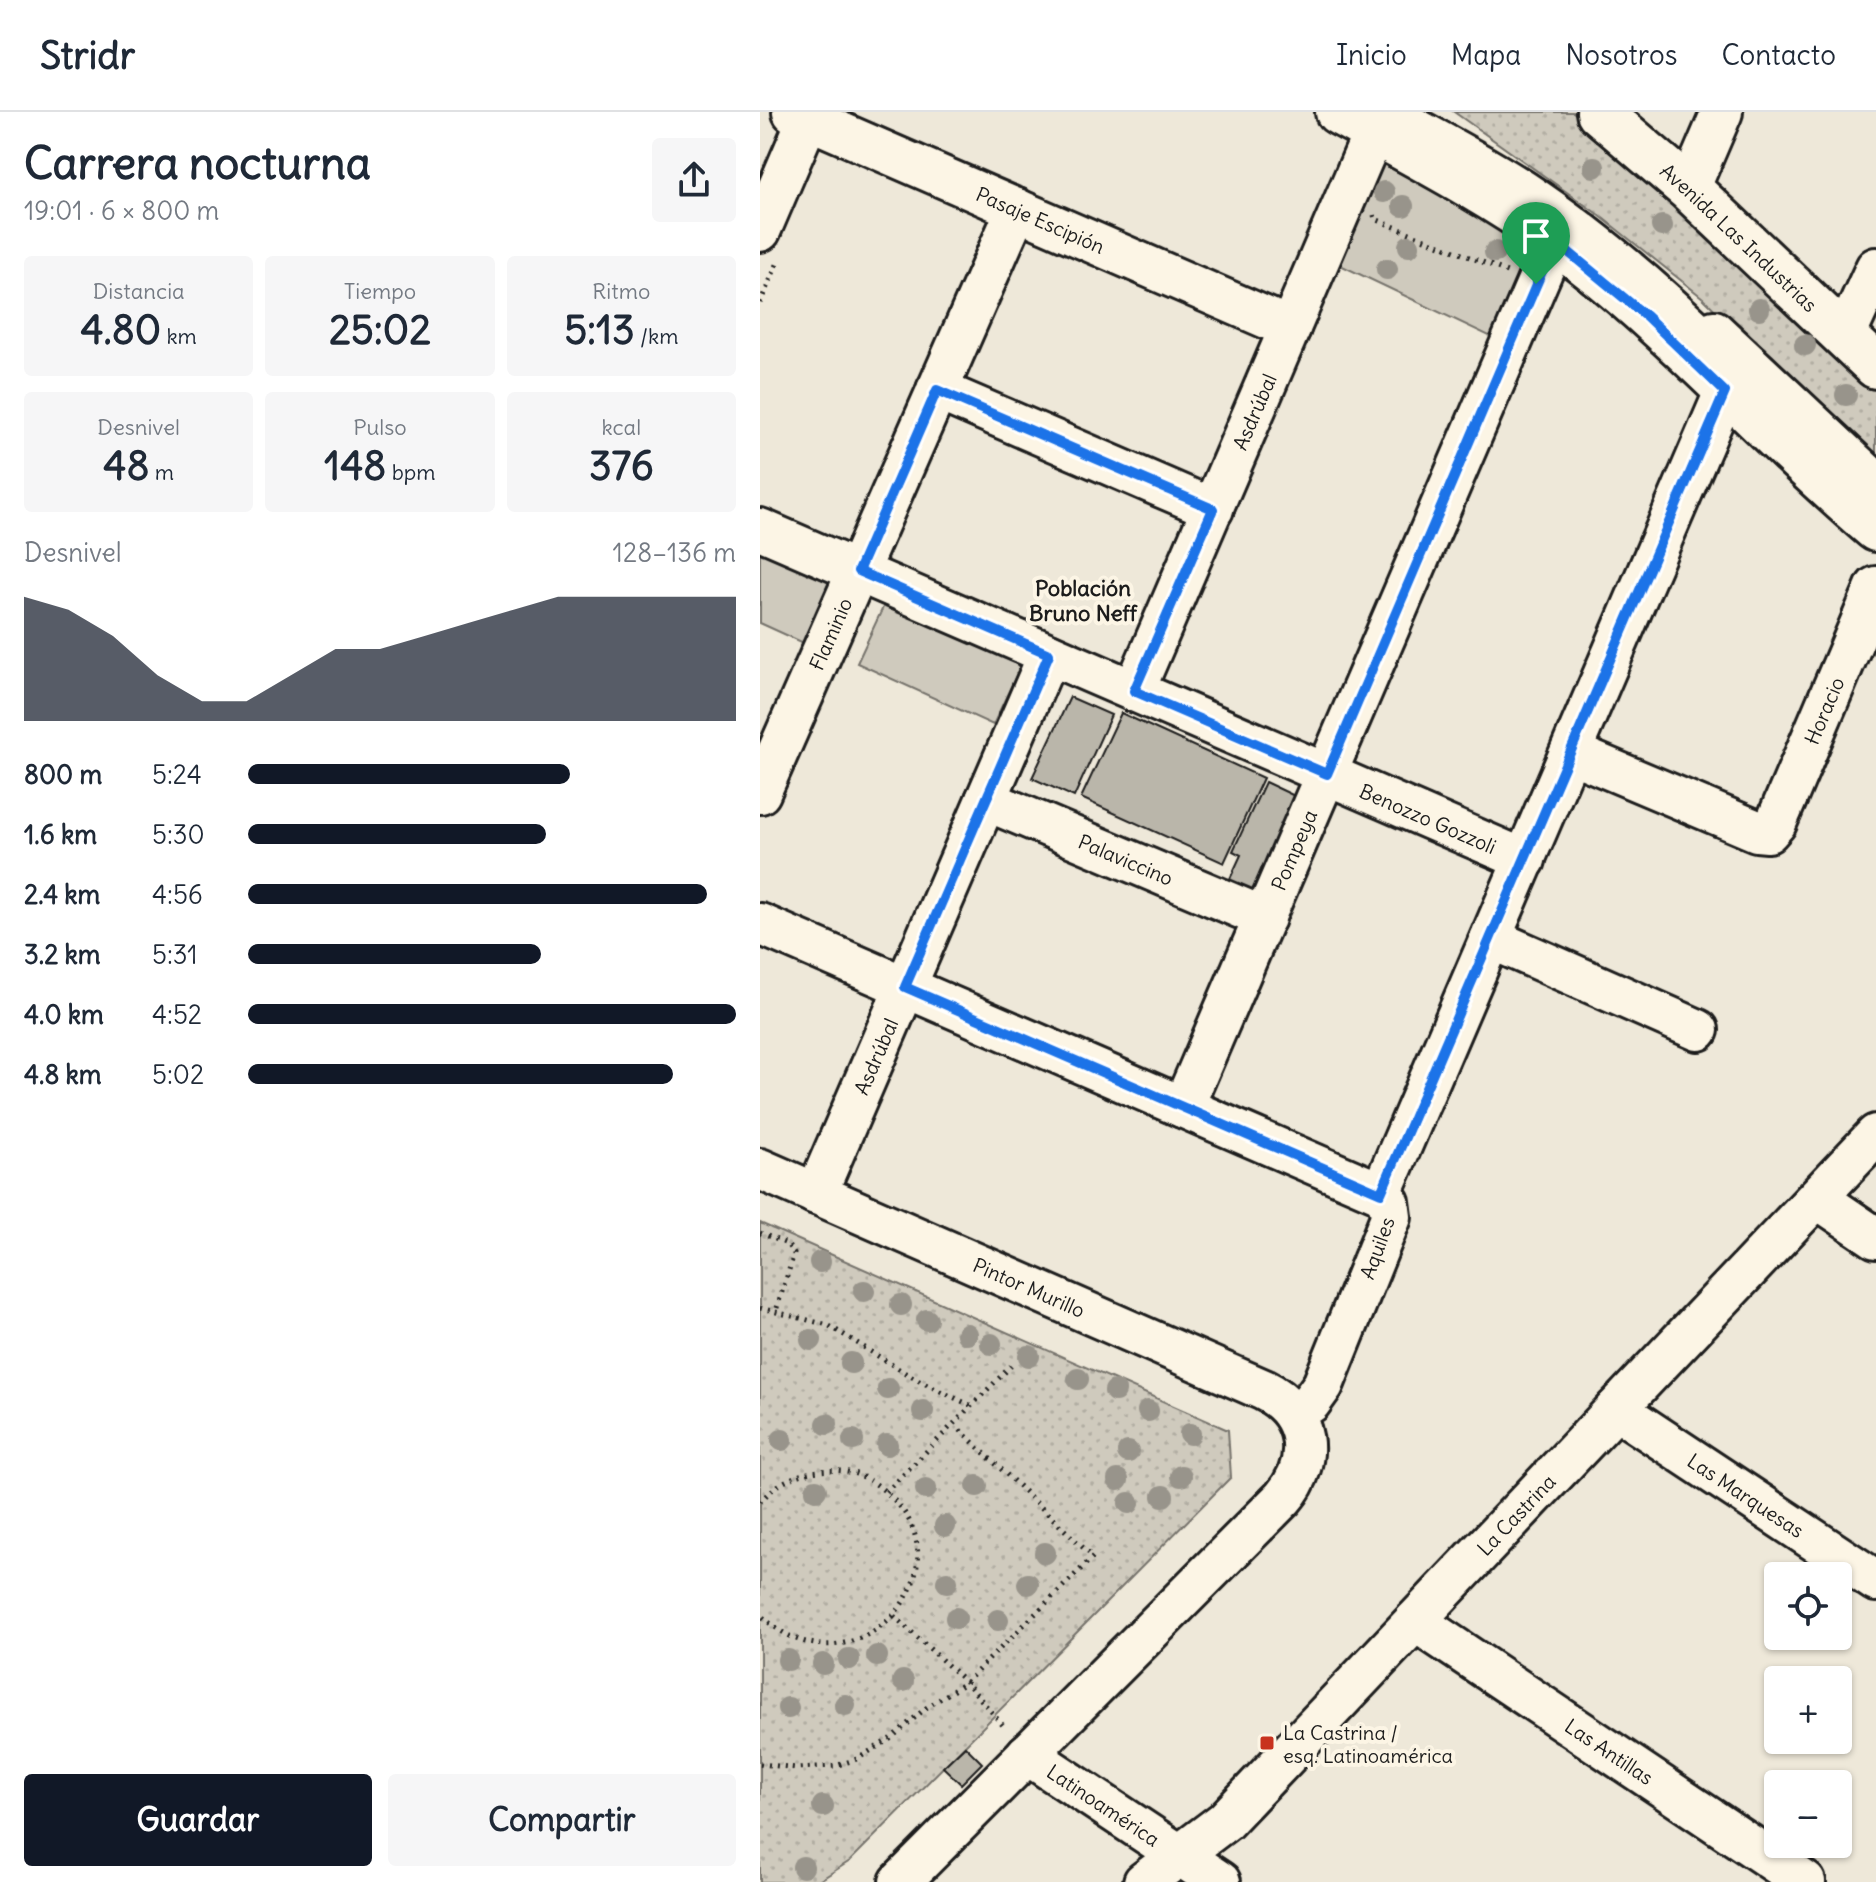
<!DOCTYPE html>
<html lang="es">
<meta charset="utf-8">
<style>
:root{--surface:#fff;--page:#f6f6f7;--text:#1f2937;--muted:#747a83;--line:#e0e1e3;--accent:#111827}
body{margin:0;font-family:Delius,sans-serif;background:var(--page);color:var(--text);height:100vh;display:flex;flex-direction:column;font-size:30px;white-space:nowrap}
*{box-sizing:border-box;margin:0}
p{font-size:26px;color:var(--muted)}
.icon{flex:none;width:44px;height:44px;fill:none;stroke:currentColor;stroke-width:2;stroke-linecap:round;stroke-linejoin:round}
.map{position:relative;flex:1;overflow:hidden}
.side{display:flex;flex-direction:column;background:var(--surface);width:760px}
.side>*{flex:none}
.tools{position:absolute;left:1004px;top:1450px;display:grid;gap:16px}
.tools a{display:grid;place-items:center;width:88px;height:88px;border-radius:8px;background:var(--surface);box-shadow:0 2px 6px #0004;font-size:40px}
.pin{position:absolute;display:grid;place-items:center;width:68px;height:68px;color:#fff;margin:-82px -34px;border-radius:50% 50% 50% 0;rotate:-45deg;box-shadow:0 0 8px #0007}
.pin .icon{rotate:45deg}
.round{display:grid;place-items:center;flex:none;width:84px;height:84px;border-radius:8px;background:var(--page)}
.head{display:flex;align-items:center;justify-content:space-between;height:136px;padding:0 24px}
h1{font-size:44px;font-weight:700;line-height:60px}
.stats{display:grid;grid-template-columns:repeat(3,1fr);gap:12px;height:136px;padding:8px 24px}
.stats div{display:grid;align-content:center;border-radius:8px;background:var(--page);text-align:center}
.stats b{font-size:40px;font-weight:700}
.stats small{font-size:22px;font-weight:400}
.stats p{font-size:22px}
.chart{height:224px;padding:16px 24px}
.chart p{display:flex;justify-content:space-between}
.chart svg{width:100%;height:144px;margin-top:8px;fill:var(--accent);opacity:.7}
.button{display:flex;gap:16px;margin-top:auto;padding:16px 24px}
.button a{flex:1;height:92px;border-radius:8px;background:var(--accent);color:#fff;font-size:32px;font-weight:700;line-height:92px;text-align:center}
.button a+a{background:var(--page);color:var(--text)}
ul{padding:0 24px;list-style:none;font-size:26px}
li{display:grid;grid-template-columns:128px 96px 1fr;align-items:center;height:60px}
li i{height:20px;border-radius:10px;background:var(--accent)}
header{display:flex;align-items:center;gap:48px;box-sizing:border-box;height:112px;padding:0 40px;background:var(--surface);border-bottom:2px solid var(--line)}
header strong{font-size:38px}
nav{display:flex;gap:44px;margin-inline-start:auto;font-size:28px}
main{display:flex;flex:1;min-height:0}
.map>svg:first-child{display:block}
.green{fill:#cfcabd;stroke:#76736c;stroke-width:2}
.park{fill:url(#park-dots);stroke:#76736c;stroke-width:2}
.building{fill:#bab6aa;stroke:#1c1c1c;stroke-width:2}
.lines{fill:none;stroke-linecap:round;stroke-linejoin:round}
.minor-casing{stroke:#1c1c1c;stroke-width:46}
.major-casing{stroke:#1c1c1c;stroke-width:50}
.path{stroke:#1c1c1c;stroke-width:5;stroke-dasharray:2 6;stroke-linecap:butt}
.minor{stroke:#fcf5e5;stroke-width:40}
.major{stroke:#fcf5e5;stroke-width:44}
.tree{fill:#98948b}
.route-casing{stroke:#fff;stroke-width:16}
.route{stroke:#1a73e8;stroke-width:10}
.poi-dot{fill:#c8321e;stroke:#fcf5e5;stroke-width:3}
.labels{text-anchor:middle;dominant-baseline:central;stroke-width:8;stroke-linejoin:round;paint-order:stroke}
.street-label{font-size:20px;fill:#1c1c1c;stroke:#fcf5e5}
.poi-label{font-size:20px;fill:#1c1c1c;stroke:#fcf5e5;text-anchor:start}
.neighbourhood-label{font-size:22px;font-weight:bold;fill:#1c1c1c;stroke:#fcf5e5}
</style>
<header>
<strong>Stridr</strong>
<nav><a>Inicio</a><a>Mapa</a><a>Nosotros</a><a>Contacto</a></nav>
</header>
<main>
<section class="side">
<div class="head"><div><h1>Carrera nocturna</h1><p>19:01 · 6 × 800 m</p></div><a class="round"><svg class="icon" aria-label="share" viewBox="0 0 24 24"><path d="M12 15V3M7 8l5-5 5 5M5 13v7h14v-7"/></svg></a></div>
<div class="stats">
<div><p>Distancia</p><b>4.80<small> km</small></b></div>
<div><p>Tiempo</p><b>25:02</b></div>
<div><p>Ritmo</p><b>5:13<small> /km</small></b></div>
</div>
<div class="stats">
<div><p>Desnivel</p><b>48<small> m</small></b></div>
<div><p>Pulso</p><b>148<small> bpm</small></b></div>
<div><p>kcal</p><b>376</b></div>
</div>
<div class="chart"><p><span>Desnivel</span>128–136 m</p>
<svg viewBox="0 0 160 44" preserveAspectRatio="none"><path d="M0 44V6L10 10L20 18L30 30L40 38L50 38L60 30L70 22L80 22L90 18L100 14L110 10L120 6L130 6L140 6L150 6L160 6V44z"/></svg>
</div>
<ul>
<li><b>800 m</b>5:24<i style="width:66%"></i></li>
<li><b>1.6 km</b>5:30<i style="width:61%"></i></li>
<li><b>2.4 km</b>4:56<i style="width:94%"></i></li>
<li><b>3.2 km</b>5:31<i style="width:60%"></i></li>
<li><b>4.0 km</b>4:52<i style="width:100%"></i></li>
<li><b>4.8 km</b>5:02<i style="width:87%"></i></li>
</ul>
<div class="button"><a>Guardar</a><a>Compartir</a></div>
</section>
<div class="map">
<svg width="1116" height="1770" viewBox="0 0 1116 1770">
<defs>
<pattern id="park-dots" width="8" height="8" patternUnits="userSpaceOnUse" patternTransform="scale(2)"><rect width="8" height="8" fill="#cfcabd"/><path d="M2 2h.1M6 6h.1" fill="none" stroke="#b1ada2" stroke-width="1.8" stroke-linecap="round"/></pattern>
</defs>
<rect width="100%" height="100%" fill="#eee8d9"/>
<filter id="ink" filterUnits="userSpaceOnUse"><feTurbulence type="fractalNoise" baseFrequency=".0125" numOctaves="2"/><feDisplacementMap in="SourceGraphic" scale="16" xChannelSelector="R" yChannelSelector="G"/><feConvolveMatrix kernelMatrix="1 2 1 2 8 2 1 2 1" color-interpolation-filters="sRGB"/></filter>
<g filter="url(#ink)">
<path class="green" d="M 618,49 L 784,140 L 744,231 L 576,151 Z
M 0,439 L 76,473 L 48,533 L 0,511 Z
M 125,491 L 261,553 L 233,613 L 97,551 Z"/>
<path class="park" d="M 694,0 L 813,0 L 858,33 L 1116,270 L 1116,355 L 943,186 L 839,103 Z
M 0,1111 L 468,1318 L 471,1365 L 90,1749 L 57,1770 L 0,1770 Z"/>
<path class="building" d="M 310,585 L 351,603 L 314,685 L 272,666 Z
M 361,601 L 503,666 L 464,751 L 321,686 Z
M 505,670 L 541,687 L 496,782 L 469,769 L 481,743 L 473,739 Z
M 205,1634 L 222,1651 L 201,1672 L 183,1655 Z"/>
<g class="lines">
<g class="minor-casing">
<g id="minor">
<path id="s1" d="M 33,0 L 530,216"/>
<path d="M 625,0 C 671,26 719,50 763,79 C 837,128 903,186 966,248"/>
<path d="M 929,77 L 962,0"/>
<path d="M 0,119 L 51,0"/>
<path d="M 954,219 L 1116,371"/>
<path d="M 1085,224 L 1116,156"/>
<path d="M 177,278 L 453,397"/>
<path id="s2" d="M 0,417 L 765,748"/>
<path id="s3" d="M 374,579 L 614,20"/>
<path id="s4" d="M 812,641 L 997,719 L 1008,720 L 1016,711 L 1116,475"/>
<path id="s5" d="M 0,681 L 257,97"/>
<path id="s6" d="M 226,688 L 505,806"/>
<path d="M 0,812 L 621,1081 L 629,1090 L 631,1105 L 563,1273 L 550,1291 L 533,1300"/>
<path d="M 732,827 L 938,918"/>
<path id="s7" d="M 423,995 L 795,129"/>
<path id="s8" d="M 0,1057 L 504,1278 C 549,1300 555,1349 523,1386 L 140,1770"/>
<path d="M 621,1081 L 965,280"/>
<path id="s9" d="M 56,1082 L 289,542"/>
<path d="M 1057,1086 L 1116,1126"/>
<path id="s10" d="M 856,1297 L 1116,1469"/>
<path id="s11" d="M 655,1509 L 1045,1770"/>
<path id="s12" d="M 267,1642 L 460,1770"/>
<path id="s13" d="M 384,1770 L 465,1709 L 1116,1023"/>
</g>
</g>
<g class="major-casing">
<g id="major">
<path d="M 578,0 C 652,41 728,80 797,130 C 912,214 1007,325 1116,417"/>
<path id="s14" d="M 839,0 L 929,77 L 1116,254"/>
</g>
</g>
<path class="path" d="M 614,103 L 615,107 L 747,160
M 0,191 L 19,148
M 0,1121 L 27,1132 L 34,1142 L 16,1199
M 0,1196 L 68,1213 L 155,1267 L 214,1295
M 126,1380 L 251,1254
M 0,1390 C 21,1365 51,1356 82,1359 C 101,1361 115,1370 129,1383 C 215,1461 89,1593 0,1502
M 134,1504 L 206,1570 L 246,1617
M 0,1652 L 37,1656 L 75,1654 L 97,1647 L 130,1627 L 166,1596 L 206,1570 L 333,1445 L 196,1314"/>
<use href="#minor" class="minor"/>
<use href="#major" class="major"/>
</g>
<g class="tree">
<circle cx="834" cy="55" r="11"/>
<circle cx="624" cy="80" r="11"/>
<circle cx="643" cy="94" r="11"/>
<circle cx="902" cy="114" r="11"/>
<circle cx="649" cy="134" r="11"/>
<circle cx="735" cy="140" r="11"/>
<circle cx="627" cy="157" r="11"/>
<circle cx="999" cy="197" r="11"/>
<circle cx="1045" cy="233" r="11"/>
<circle cx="1086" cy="283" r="11"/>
<circle cx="60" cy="1150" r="11"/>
<circle cx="104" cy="1179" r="11"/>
<circle cx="141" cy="1193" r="11"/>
<circle cx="167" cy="1208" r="11"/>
<circle cx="207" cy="1222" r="11"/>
<circle cx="51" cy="1228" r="11"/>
<circle cx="231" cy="1232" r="11"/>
<circle cx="269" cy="1244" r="11"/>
<circle cx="91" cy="1251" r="11"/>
<circle cx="318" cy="1267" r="11"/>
<circle cx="128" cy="1277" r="11"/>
<circle cx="355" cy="1279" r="11"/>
<circle cx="163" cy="1299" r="11"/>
<circle cx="388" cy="1299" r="11"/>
<circle cx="67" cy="1312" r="11"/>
<circle cx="430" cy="1322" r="11"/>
<circle cx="22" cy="1328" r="11"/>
<circle cx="93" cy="1328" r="11"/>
<circle cx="127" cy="1333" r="11"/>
<circle cx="368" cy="1340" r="11"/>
<circle cx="421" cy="1364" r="11"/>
<circle cx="358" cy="1368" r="11"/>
<circle cx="217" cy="1374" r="11"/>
<circle cx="166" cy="1377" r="11"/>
<circle cx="56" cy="1378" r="11"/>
<circle cx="403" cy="1384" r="11"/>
<circle cx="369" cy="1391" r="11"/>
<circle cx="185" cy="1414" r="11"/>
<circle cx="285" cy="1441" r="11"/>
<circle cx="187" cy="1470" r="11"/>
<circle cx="268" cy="1472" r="11"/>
<circle cx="196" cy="1506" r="11"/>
<circle cx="238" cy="1508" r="11"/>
<circle cx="117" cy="1544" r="11"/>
<circle cx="89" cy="1547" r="11"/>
<circle cx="28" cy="1548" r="11"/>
<circle cx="63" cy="1552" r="11"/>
<circle cx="143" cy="1569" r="11"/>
<circle cx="85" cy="1593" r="11"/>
<circle cx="28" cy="1596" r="11"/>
<circle cx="63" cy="1694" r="11"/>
<circle cx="43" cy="1755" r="11"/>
</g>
</g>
<g class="lines" filter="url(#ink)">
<g class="route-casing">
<path id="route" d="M 795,129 L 886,204 L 965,280 L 621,1081 L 145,875 L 289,542 L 98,459 L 177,278 L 453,397 L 374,579 L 567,662 Z"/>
</g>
<use href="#route" class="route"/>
</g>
<rect class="poi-dot" x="499" y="1623" width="16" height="16" rx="4"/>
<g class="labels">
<g class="street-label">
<text stroke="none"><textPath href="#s1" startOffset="270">Pasaje Escipión</textPath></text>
<text stroke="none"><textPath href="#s14" startOffset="188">Avenida Las Industrias</textPath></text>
<text stroke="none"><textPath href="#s3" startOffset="304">Asdrúbal</textPath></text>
<text stroke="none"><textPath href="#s5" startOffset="174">Flaminio</textPath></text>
<text stroke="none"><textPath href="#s4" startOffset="346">Horacio</textPath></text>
<text stroke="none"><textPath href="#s2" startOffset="728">Benozzo Gozzoli</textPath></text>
<text stroke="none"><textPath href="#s7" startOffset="280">Pompeya</textPath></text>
<text stroke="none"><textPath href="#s6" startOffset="152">Palaviccino</textPath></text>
<text stroke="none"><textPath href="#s9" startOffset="150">Asdrúbal</textPath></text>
<text transform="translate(617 1136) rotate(-70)">Aquiles</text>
<text stroke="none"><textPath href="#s8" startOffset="294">Pintor Murillo</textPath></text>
<text stroke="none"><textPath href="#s10" startOffset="156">Las Marquesas</textPath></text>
<text stroke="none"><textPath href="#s13" startOffset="524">La Castrina</textPath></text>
<text stroke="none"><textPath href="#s11" startOffset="234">Las Antillas</textPath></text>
<text stroke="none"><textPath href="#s12" startOffset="92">Latinoamérica</textPath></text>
</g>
<g class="poi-label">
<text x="523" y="1620">La Castrina /<tspan x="523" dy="23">esq. Latinoamérica</tspan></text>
</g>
<g class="neighbourhood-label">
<text x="323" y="476">Población<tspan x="323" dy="25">Bruno Neff</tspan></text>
</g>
</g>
</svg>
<div class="tools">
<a><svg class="icon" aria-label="locate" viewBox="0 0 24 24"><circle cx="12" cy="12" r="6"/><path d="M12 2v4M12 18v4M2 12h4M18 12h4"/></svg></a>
<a>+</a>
<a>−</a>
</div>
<div class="pin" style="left:776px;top:172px;background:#1e9e55"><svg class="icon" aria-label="arrive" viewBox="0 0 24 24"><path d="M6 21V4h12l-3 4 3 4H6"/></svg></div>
</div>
</main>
